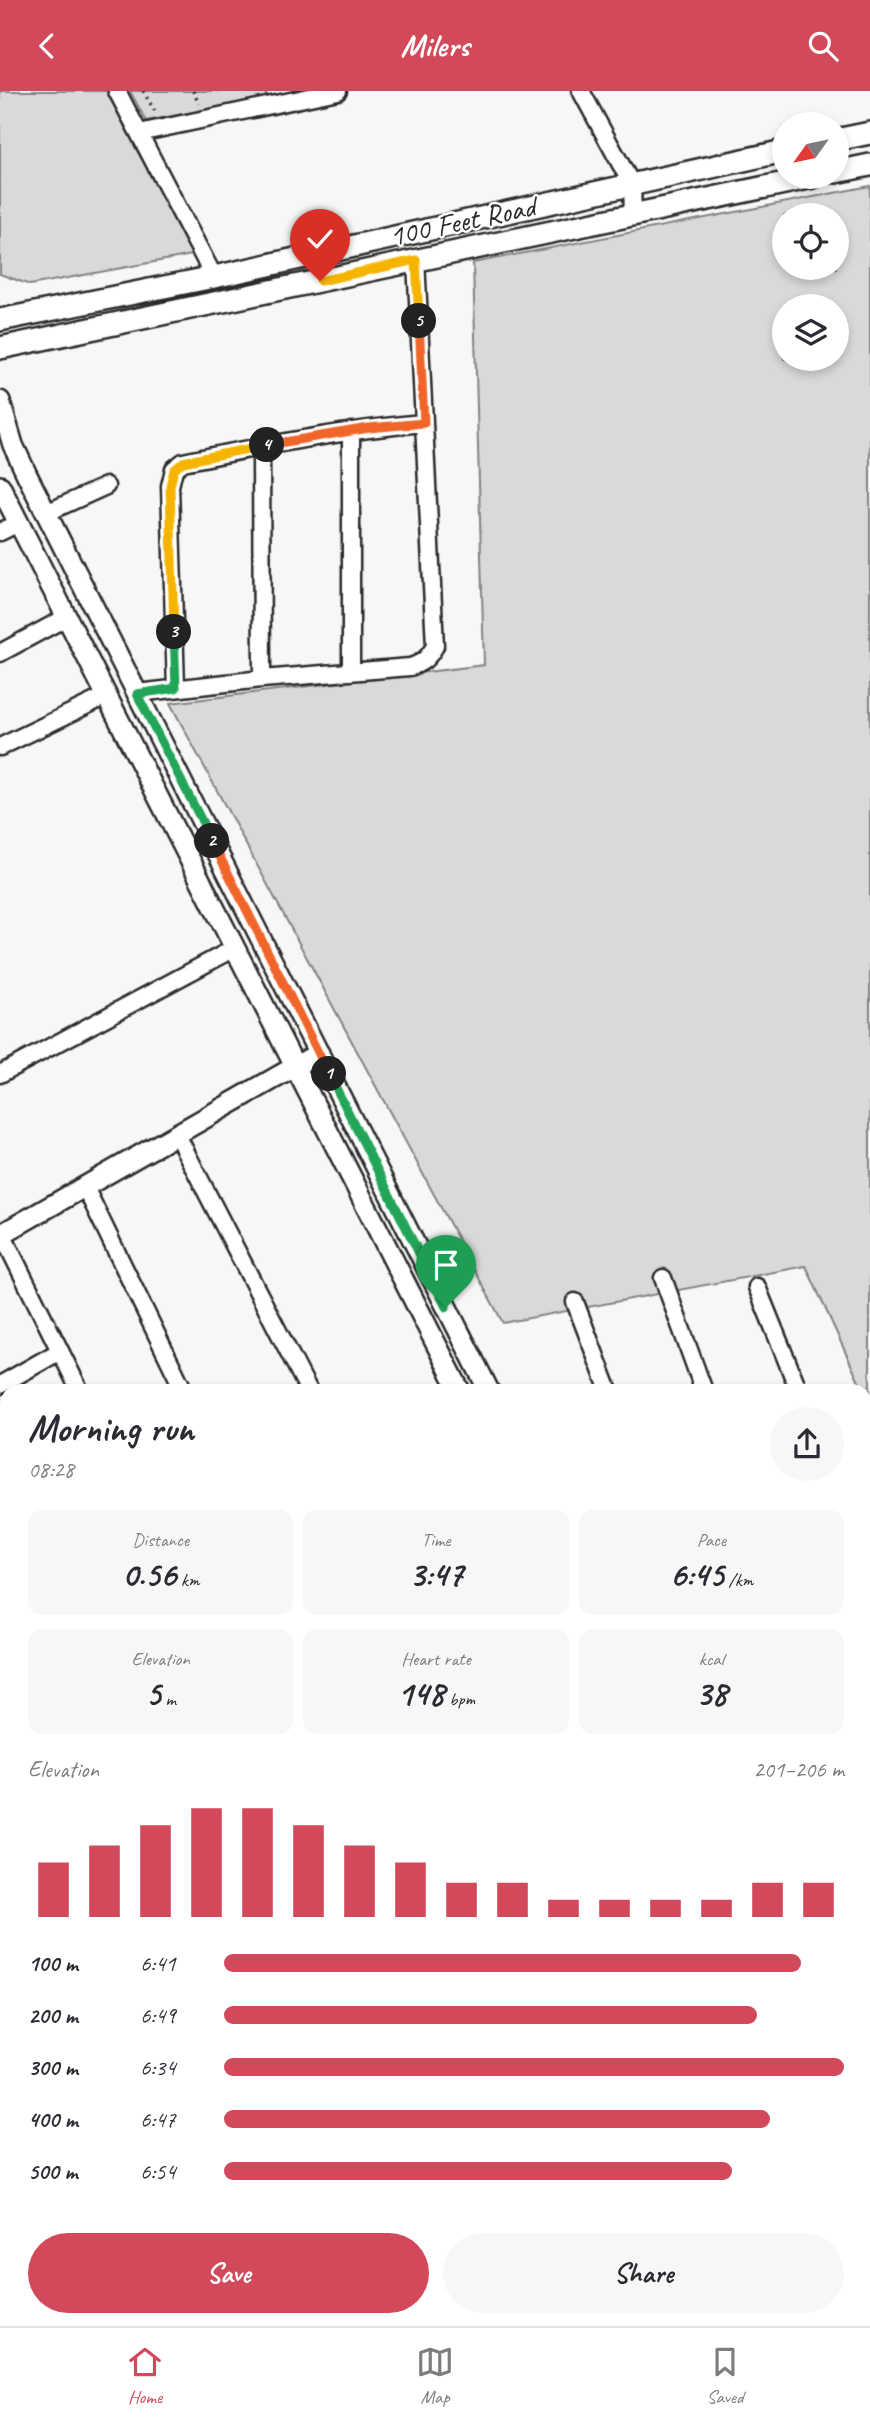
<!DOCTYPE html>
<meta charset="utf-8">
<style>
:root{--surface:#fff;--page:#f7f7f7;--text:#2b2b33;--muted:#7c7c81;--line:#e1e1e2;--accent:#d1495b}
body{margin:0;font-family:Caveat,sans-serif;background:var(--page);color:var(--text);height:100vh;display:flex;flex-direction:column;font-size:26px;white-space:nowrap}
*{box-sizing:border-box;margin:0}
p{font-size:23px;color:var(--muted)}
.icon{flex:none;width:38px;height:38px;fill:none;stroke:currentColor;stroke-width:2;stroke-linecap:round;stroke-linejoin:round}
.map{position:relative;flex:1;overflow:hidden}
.side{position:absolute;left:0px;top:1293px;width:872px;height:943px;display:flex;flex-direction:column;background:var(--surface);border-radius:21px 21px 0 0;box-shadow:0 4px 10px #0003}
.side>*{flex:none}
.needle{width:46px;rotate:237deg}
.fabs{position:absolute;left:772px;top:21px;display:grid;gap:14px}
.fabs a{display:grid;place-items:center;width:77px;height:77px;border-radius:50%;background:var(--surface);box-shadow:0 4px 10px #0003;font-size:35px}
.pin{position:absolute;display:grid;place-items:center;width:60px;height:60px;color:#fff;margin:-72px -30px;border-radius:50% 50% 50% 0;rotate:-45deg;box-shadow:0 0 7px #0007}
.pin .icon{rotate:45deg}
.km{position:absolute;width:35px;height:35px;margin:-18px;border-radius:50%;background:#222;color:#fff;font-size:19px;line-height:35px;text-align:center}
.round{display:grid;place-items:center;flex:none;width:74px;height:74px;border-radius:37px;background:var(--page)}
.headline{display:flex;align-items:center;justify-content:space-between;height:119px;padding:0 28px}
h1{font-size:38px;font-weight:700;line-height:52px}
.figures{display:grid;grid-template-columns:repeat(3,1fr);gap:10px;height:119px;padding:7px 28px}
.figures div{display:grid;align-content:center;border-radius:14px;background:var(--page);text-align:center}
.figures b{font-size:35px;font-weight:700}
.figures small{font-size:19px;font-weight:400}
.figures p{font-size:19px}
.chart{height:196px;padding:14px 28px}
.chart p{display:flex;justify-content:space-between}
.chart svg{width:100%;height:126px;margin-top:7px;stroke:var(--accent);stroke-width:6}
.cta{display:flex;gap:14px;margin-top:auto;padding:14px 28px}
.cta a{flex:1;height:80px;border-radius:42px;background:var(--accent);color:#fff;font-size:28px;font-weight:700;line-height:80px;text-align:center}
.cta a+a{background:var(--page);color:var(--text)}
ul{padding:0 28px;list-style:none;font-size:23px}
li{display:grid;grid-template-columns:112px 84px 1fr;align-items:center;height:52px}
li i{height:18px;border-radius:9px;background:var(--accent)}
header{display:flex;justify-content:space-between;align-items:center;height:91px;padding:0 28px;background:var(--accent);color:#fff;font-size:32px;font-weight:700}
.dock{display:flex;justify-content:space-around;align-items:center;height:98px;border-top:2px solid var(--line);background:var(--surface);font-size:19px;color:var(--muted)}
.dock a{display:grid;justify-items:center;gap:4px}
.dock .active{color:var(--accent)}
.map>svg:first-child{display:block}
.green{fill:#d9d9d9;stroke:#828282;stroke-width:2;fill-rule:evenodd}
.water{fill:#b0b0b0;stroke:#7b7b7b;stroke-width:2}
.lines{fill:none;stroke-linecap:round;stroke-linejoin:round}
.stream{stroke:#7b7b7b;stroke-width:5}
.minor-casing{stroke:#2b2b2b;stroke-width:21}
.tertiary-casing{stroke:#2b2b2b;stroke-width:24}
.secondary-casing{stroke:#2b2b2b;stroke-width:26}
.motorway-casing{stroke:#2b2b2b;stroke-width:33}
.path{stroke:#2b2b2b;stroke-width:3.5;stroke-dasharray:2 5;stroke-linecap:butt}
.minor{stroke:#fff;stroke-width:16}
.tertiary{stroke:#fff;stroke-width:19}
.secondary{stroke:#fff;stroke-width:21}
.motorway{stroke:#fff;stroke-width:28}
.split-1-casing{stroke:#fff;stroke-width:14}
.split-2-casing{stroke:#fff;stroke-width:14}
.split-3-casing{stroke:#fff;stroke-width:14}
.split-4-casing{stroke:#fff;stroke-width:14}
.split-5-casing{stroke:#fff;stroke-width:14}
.split-6-casing{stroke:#fff;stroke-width:14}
.split-1{stroke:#22a559;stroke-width:9}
.split-2{stroke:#f0652b;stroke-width:9}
.split-3{stroke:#22a559;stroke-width:9}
.split-4{stroke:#f5b400;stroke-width:9}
.split-5{stroke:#f0652b;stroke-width:9}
.split-6{stroke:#f5b400;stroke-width:9}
.labels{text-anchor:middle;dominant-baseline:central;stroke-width:5;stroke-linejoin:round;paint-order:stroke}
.street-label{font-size:30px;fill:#2b2b2b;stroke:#fff}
</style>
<header><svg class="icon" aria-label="back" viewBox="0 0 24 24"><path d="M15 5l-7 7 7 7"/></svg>Milers<svg class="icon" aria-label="search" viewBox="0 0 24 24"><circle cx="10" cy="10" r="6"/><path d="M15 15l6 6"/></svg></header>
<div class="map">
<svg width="870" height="2235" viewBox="0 0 870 2235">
<rect width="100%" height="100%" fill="#f7f7f7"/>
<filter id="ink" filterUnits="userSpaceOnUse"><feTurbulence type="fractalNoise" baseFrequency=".0143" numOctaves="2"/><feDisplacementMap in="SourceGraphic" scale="14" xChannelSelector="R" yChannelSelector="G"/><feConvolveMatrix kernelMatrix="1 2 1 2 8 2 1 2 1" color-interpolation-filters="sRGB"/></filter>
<g filter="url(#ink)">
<path class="green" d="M 0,0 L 106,0 L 192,164 L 30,194 L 0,183 Z
M 130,0 L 264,0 L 268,7 L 146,30 Z
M 870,95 L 870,1315 L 806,1175 L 503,1232 L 170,612 L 484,574 L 473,172 ZM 784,124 L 836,124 L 836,177 L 784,177 ZM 784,215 L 836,215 L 836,268 L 784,268 Z"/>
<path class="water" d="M 870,1766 L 870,2235 L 723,2235 L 727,2230 L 864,2230 L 864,1769 Z
M 309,2230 L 683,2230 L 687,2235 L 311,2235 Z"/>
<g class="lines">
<path class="stream" d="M 5,2235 L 15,2230"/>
<g class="minor-casing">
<path id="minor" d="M 117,0 L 214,186
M 581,0 L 632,94 L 633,124
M 139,42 L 338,0
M 351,340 L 351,581
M 261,355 L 262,588
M 46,422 L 106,395
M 0,441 L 18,432
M 0,562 L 67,526
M 176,597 L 170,395 L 174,378 L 183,371 C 263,355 343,339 424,332
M 137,602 L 262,588 L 410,576 C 423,572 428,567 435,555 L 416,169
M 0,656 L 106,605
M 0,983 L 235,857
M 177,1044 L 309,1300
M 85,1096 L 184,1300
M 2,1143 L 80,1300
M 663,1187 L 704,1300
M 757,1196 L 799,1300
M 575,1211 L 609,1300
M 0,1294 L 60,1260
M 0,1396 L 7,1392
M 0,1494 L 7,1490
M 0,1835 L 7,1831
M 0,1976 L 7,1972"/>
</g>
<g class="tertiary-casing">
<path id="tertiary" d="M 0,310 L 13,354 L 27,384 L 489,1300
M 0,395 L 460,1300
M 0,1144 L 319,962"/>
</g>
<g class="secondary-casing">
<path id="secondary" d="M 836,49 L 870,42
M 836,81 L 870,74
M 0,229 L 214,186 L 784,60
M 0,257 L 813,86"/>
</g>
<g class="motorway-casing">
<path id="motorway" d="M 864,1567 L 870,1564
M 864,1624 L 870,1621
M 0,2083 L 7,2079
M 0,2141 L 7,2136"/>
</g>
<path class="path" d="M 143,0 L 156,22
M 193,0 L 199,13
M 864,1726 L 870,1726
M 277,2230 L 279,2235"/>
<use href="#minor" class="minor"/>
<use href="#tertiary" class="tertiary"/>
<use href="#secondary" class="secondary"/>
<use href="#motorway" class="motorway"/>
</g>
</g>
<g class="lines" filter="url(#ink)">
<g class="split-1-casing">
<path id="split-1" d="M 329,983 L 446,1216"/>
</g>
<g class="split-2-casing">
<path id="split-2" d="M 212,750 L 329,983"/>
</g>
<g class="split-3-casing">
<path id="split-3" d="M 174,541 L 176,597 L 137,603 L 212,750"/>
</g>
<g class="split-4-casing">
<path id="split-4" d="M 174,541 L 170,395 L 174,379 L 183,371 L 267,354"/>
</g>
<g class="split-5-casing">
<path id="split-5" d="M 267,354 L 369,337 L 424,332 L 419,230"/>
</g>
<g class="split-6-casing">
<path id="split-6" d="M 320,190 L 416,169 L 419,230"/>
</g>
<use href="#split-1" class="split-1"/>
<use href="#split-2" class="split-2"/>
<use href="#split-3" class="split-3"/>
<use href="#split-4" class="split-4"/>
<use href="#split-5" class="split-5"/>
<use href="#split-6" class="split-6"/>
</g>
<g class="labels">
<g class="street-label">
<text transform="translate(462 130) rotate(-12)">100 Feet Road</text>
</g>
</g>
</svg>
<div class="fabs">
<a><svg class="needle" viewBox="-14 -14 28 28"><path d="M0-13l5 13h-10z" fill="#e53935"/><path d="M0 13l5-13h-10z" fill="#7c7c81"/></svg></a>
<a><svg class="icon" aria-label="locate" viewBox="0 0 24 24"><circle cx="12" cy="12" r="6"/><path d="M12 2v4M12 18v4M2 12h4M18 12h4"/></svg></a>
<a><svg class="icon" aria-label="layers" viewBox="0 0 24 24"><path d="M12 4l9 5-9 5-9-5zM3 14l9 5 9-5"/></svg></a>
</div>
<div class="pin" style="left:446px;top:1216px;background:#1e9e55"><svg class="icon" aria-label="arrive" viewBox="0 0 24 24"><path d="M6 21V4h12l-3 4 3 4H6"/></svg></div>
<div class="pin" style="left:320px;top:190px;background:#d93025"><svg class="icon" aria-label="check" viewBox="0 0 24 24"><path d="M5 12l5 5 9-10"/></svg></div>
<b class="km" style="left:329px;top:983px">1</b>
<b class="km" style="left:212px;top:750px">2</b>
<b class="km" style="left:174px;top:541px">3</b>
<b class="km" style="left:267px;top:354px">4</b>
<b class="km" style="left:419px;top:230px">5</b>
<section class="side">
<div class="headline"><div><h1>Morning run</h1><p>08:28</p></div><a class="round"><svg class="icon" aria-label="share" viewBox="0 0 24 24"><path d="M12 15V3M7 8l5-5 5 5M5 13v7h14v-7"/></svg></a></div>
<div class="figures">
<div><p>Distance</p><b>0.56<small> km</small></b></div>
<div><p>Time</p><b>3:47</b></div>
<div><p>Pace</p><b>6:45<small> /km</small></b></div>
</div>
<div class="figures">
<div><p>Elevation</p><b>5<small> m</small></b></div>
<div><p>Heart rate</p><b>148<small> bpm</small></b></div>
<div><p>kcal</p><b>38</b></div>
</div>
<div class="chart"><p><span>Elevation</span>201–206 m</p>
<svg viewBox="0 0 160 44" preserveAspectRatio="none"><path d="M5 44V25M15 44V19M25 44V12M35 44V6M45 44V6M55 44V12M65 44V19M75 44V25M85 44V32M95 44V32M105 44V38M115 44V38M125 44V38M135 44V38M145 44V32M155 44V32"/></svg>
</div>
<ul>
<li><b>100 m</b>6:41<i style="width:93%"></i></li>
<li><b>200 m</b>6:49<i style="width:86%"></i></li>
<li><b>300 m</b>6:34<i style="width:100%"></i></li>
<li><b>400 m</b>6:47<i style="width:88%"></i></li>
<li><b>500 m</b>6:54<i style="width:82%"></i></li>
</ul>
<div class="cta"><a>Save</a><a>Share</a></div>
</section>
</div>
<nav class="dock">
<a class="active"><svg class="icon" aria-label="home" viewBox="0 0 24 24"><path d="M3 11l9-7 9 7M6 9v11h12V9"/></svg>Home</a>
<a><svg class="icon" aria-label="map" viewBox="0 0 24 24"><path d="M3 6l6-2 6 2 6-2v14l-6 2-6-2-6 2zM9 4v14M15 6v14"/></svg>Map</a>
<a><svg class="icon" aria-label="saved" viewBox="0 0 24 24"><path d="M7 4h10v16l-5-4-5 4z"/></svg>Saved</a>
</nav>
